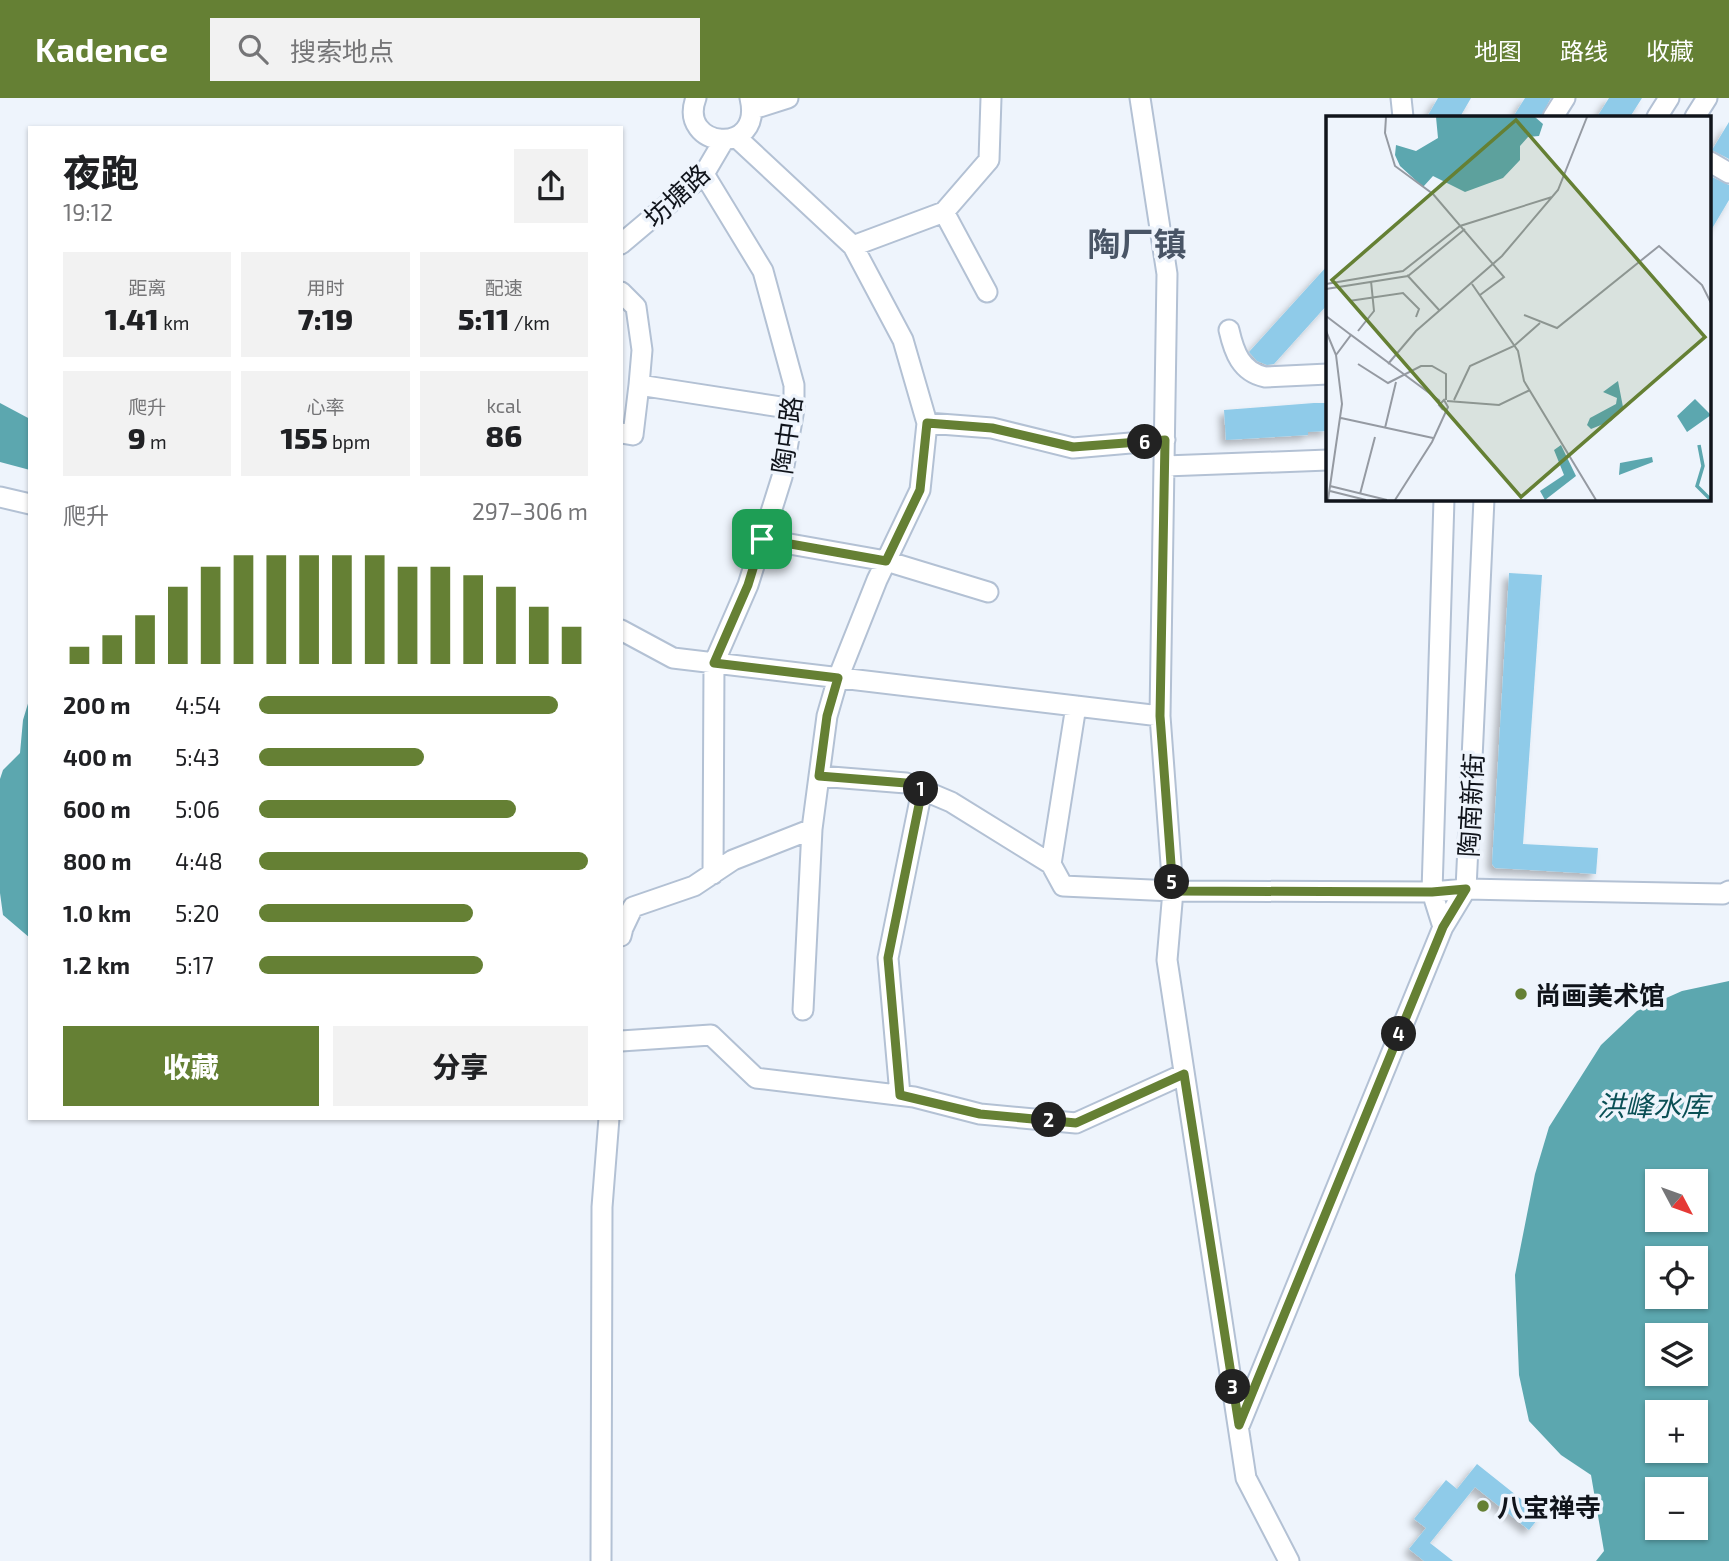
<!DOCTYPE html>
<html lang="zh">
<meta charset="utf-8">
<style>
:root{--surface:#fff;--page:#f2f2f2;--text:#202124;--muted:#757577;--accent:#658034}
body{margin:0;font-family:"Exo 2","Noto Sans SC",sans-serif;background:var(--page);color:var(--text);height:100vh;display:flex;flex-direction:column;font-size:26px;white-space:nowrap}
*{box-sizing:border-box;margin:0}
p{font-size:23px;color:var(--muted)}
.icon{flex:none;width:38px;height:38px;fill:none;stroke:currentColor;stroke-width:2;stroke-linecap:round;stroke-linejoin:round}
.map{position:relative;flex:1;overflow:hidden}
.drawer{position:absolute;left:28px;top:28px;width:595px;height:994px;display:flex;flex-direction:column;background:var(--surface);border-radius:0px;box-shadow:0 2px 5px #0004}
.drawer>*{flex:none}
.needle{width:46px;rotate:131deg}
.tools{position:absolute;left:1645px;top:1071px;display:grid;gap:14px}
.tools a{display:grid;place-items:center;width:63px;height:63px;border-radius:0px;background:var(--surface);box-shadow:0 2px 5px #0004;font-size:35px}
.pin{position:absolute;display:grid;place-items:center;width:60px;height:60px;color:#fff;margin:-30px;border-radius:14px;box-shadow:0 4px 10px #0006}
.km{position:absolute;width:35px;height:35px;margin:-18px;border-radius:50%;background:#222;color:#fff;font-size:19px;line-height:35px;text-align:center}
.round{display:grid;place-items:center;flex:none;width:74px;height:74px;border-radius:0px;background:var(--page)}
.overview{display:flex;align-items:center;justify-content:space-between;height:119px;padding:0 35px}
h1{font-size:38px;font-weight:800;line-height:52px}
.stats{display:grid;grid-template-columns:repeat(3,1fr);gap:10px;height:119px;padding:7px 35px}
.stats div{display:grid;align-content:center;border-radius:0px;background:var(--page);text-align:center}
.stats b{font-size:30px;font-weight:800}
.stats small{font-size:19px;font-weight:400}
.stats p{font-size:19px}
.chart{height:196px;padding:14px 35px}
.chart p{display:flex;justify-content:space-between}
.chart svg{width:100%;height:126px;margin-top:7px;stroke:var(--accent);stroke-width:6}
.primary-button{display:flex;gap:14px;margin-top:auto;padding:14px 35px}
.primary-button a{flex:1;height:80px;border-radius:0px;background:var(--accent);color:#fff;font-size:28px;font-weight:800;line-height:80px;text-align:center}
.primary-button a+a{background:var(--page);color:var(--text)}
ul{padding:0 35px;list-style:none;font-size:23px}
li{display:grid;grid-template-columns:112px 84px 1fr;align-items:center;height:52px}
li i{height:18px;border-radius:9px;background:var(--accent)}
header{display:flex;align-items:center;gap:42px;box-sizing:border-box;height:98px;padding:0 35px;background:var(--accent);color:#fff}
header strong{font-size:33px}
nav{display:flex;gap:38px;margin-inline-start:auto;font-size:24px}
.search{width:490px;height:63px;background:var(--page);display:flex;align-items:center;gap:18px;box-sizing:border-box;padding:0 24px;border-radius:0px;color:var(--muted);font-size:26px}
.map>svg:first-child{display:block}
.water{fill:#5ca7af;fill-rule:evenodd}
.building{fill:#8fcbe9;filter:url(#shadow)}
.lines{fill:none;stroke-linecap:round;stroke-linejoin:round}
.minor-casing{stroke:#b3c1d4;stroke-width:23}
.minor{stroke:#fff;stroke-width:19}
.route-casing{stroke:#fff;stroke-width:14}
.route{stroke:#658034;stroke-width:9}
.poi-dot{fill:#658034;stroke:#eef4fc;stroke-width:2.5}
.labels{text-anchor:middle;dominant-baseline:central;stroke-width:7;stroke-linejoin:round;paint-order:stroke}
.street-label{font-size:26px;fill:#10141b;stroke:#eef4fc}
.poi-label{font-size:26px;font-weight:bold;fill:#10141b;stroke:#eef4fc;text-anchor:start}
.water-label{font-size:28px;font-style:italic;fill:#0a4f55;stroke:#eef4fc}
.district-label{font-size:33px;font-weight:bold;fill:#495566;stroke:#eef4fc}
.inset-river{fill:none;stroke:#5ca7af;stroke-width:3.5}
.inset-road{fill:none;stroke:#959aa2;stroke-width:2}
.view{fill:#658034;fill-opacity:0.15;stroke:#658034;stroke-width:3.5}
.inset-edge{fill:none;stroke:#10141b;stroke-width:3.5}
</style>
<header>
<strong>Kadence</strong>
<div class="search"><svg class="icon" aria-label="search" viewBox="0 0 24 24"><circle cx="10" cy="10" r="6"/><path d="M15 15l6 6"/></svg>搜索地点</div>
<nav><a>地图</a><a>路线</a><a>收藏</a></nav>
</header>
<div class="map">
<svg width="1729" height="1463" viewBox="0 0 1729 1463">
<defs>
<filter id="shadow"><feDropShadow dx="-5" dy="5" stdDeviation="3.5" flood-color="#0004"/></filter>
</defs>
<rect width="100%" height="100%" fill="#eef4fc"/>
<path class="water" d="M 0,305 L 30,321 L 30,372 L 0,364 Z
M 30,599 L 30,840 L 3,817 L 0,795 L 0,681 L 3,672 L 20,655 L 23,622 Z
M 1729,883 L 1729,1463 L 1596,1463 L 1604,1453 L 1591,1377 L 1561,1357 L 1529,1323 L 1519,1277 L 1515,1177 L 1535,1076 L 1549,1029 L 1601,947 L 1637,913 L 1682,893 ZM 1657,1083 L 1696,1083 L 1696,1122 L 1657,1122 ZM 1657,1160 L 1696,1160 L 1696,1199 L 1657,1199 ZM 1657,1237 L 1696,1237 L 1696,1276 L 1657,1276 ZM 1657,1314 L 1696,1314 L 1696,1353 L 1657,1353 ZM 1657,1391 L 1696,1391 L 1696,1430 L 1657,1430 Z"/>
<path class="building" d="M 1438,0 L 1471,0 L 1460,19 L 1427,19 Z
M 1525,0 L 1551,0 L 1541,19 L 1513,19 Z
M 1609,0 L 1642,0 L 1630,19 L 1597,19 Z
M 1729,24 L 1729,61 L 1712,52 Z
M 1710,78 L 1729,87 L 1729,102 L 1710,134 Z
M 1328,167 L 1328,206 L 1274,266 L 1267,267 L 1257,263 L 1249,254 Z
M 1314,305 L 1328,305 L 1328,333 L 1308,334 L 1308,337 L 1226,342 L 1224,312 Z
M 1509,475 L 1542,477 L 1523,746 L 1598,750 L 1596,776 L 1495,770 L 1492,766 Z
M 1477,1366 L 1541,1417 L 1529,1432 L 1475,1389 L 1430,1445 L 1453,1463 L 1424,1463 L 1409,1451 L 1426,1430 L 1414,1421 L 1446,1382 L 1457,1391 Z"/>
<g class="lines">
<g class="minor-casing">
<path id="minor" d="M 696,0 C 677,50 764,60 750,0
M 1140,0 L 1167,176 L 1160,618 L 1173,793 L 1167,862 L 1246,1380 L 1289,1463
M 1401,0 L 1403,19
M 753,11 L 788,0
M 1553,19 L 1565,0
M 1657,19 L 1669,0
M 1695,19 L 1707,0
M 736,39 L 853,148 L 944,114 L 989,62 L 991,0
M 1710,64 L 1729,75
M 704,76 L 763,173 L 794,287 L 794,311 L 782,379 L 748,487 L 714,565 L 713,776
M 944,114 L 987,194
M 621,146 L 704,76 L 724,42
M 621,194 L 636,209 L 642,252 L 639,287
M 1229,232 C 1234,254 1241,274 1265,279 L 1328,276
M 927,325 L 992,330 L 1073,350 L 1165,342
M 621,335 L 633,337 L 639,287 L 794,311
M 1165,368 L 1328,362
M 0,399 L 30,406
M 762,441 L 886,463 L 988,494
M 621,532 L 673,560 L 1160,618
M 1076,608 L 1051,766 L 1063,788 L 1173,793 L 1432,794 L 1466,791 L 1723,796 L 1729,793
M 819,678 L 906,685 L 951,704 L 1051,766
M 1443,829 L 1432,794 L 1444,401
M 621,838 L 623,830 L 633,809 L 694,788 L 733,762 L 812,731
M 803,912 L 812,731 L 827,618 L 838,580 L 877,482 L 920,392 L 927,325 L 903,242 L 853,148
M 621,943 L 711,937 L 756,980 L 914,999 L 980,1016 L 1076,1025 L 1184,976
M 900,997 L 888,860 L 922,692
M 1240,1326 L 1443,829 L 1466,791 L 1484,401
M 601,1463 L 602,1109 L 609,1020"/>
</g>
<use href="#minor" class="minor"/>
</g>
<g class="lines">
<g class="route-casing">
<path id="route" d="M 927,325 L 992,330 L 1073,349 L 1165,342 L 1160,618 L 1173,793 L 1432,794 L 1466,791 L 1443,829 L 1239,1327 L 1184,976 L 1076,1025 L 980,1016 L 900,997 L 888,860 L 922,692 L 906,685 L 819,678 L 827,618 L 838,580 L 714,565 L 748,487 L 762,441 L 886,463 L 920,392 Z"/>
</g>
<use href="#route" class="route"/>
</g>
<g class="poi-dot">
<circle cx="1521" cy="896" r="7"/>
<circle cx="1483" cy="1408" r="7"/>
</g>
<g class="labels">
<g class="street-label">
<text transform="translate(676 97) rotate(-43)">坊塘路</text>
<text transform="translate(786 337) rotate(-82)">陶中路</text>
<text transform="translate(1470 707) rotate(-87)">陶南新街</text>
</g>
<g class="poi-label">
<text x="1535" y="896">尚画美术馆</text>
<text x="1497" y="1408">八宝禅寺</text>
</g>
<g class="water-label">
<text x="1653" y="1007">洪峰水库</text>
</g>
<g class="district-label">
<text x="1137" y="145">陶厂镇</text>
</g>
</g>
<g transform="translate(1326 18)">
<rect width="385" height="385" fill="#eef4fc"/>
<path d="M 110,1 L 209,1 L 217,8 L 213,20 L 202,21 L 194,30 L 194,44 L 177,62 L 139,76 L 107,60 L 97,71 L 74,50 L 69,39 L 70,29 L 90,35 L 112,22 ZM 292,265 L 297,291 L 285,305 L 265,313 L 261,309 L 264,302 L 290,288 L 291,282 L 277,276 ZM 369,283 L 385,299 L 361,316 L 351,300 ZM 235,329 L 250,360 L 219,384 L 214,375 L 238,359 L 228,334 ZM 326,341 L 327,346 L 293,359 L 294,347 Z" fill="#5ca7af"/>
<path class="inset-river" d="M 373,329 L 377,350 L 371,370 L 385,384"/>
<path class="inset-road" d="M 60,1 L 59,17 L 69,50 L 107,78 L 178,161 L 154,179M 81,159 L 114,195M 0,168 L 77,155 L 134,110 L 226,81M 146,168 L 192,235 L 198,265 L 270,384M 0,173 L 82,160 L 139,113M 23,185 L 77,177 L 93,193 L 90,201M 198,199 L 231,212 L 333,130 L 376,169 L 385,187M 0,200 L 25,219M 0,215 L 10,239 L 16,288 L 2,384M 32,215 L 48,195 L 45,165M 10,239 L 25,219 L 114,285M 32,248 L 62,267 L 95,250 L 106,250 L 120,258 L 120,284M 62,248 L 90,215 L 176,140 L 232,74 L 261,1M 128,284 L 144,250 L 188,230 L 214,207M 121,285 L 173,289 L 204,274M 15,302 L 107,322M 59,312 L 70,266M 4,370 L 61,384M 4,375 L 40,384M 34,378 L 49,321M 69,384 L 106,326 L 122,291 L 118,284 L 113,289 L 117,294"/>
<path class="view" d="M 190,4 L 379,221 L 195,381 L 6,164 Z"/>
<rect width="385" height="385" class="inset-edge"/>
</g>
</svg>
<div class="tools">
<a><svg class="needle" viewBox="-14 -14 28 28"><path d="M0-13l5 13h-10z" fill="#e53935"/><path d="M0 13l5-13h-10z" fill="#757577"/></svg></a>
<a><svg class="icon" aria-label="locate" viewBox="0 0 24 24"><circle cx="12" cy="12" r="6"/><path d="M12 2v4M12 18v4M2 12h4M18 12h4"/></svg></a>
<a><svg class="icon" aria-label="layers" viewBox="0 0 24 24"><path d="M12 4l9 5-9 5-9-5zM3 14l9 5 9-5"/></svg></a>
<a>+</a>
<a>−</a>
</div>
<div class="pin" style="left:762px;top:441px;background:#1e9e55"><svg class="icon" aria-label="arrive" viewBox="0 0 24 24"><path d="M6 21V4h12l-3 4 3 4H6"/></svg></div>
<b class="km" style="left:921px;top:691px">1</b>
<b class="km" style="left:1049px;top:1022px">2</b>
<b class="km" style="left:1233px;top:1289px">3</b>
<b class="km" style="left:1399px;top:936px">4</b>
<b class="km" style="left:1172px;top:784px">5</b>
<b class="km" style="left:1145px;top:344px">6</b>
<section class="drawer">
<div class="overview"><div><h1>夜跑</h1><p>19:12</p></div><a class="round"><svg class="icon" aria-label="share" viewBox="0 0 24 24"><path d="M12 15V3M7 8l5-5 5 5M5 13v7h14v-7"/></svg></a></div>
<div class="stats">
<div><p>距离</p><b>1.41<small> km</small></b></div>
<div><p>用时</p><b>7:19</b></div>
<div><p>配速</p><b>5:11<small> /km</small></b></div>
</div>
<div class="stats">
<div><p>爬升</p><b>9<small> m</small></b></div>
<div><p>心率</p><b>155<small> bpm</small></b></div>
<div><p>kcal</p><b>86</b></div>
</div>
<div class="chart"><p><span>爬升</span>297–306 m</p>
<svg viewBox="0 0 160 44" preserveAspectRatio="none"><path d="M5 44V38M15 44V34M25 44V27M35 44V17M45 44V10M55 44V6M65 44V6M75 44V6M85 44V6M95 44V6M105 44V10M115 44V10M125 44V13M135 44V17M145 44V24M155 44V31"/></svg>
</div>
<ul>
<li><b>200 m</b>4:54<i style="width:91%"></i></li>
<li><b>400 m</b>5:43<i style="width:50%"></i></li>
<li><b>600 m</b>5:06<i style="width:78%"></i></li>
<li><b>800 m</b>4:48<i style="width:100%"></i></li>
<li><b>1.0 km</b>5:20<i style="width:65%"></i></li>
<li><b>1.2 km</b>5:17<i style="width:68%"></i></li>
</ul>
<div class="primary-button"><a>收藏</a><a>分享</a></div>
</section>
</div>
